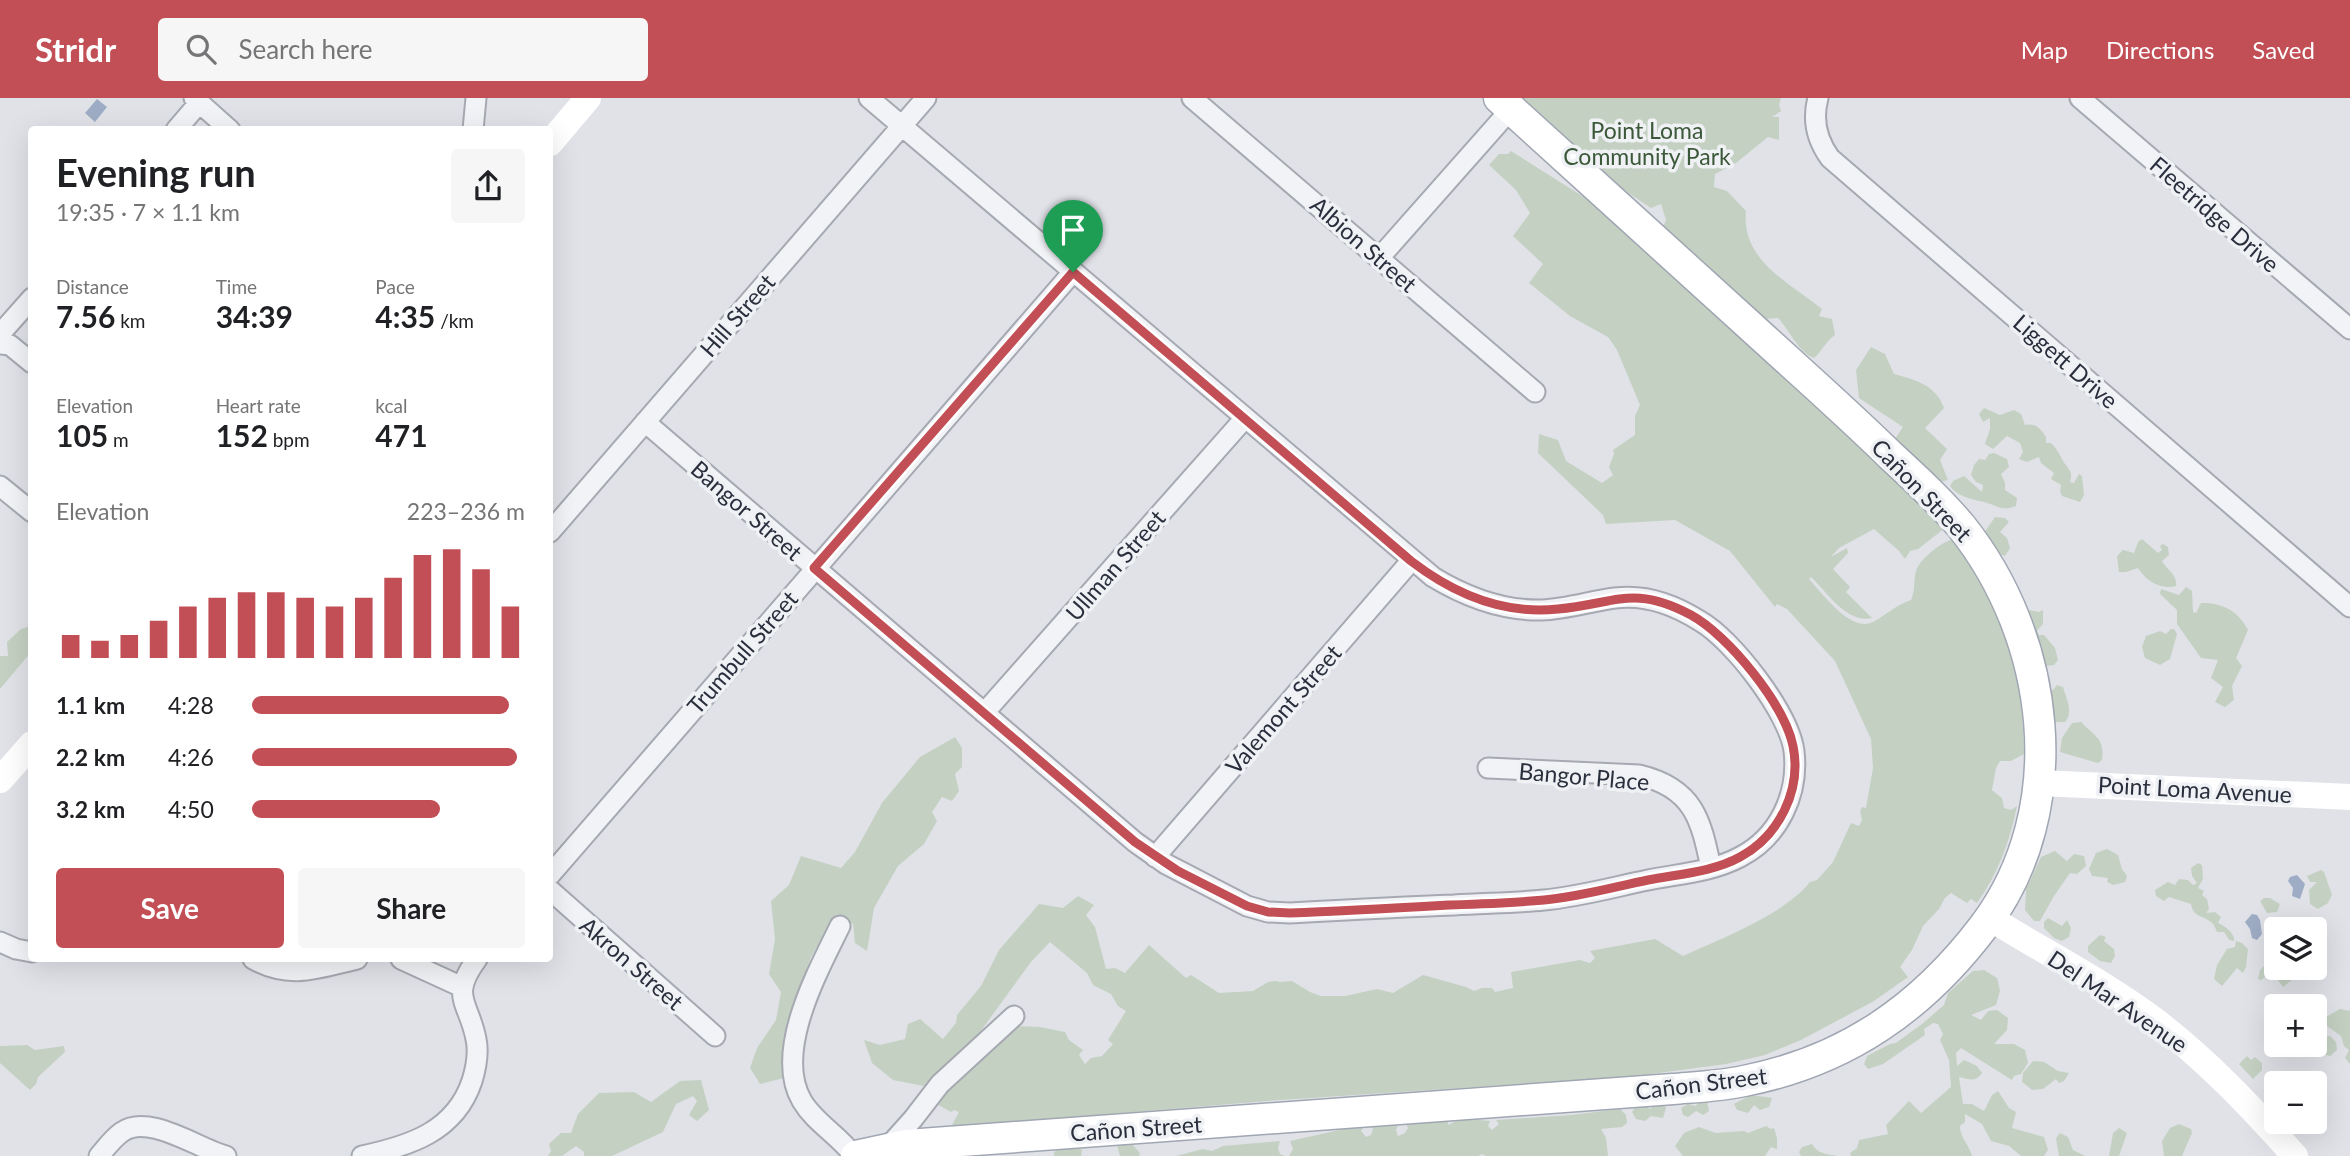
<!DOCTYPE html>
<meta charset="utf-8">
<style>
:root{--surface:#fff;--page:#f6f6f6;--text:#202124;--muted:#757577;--accent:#c24f56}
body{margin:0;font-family:Lato,sans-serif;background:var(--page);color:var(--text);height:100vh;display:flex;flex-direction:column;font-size:26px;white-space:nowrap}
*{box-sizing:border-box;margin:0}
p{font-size:23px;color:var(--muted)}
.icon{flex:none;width:38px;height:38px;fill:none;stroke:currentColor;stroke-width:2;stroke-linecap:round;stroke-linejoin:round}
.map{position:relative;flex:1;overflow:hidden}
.sheet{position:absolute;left:28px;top:28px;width:525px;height:836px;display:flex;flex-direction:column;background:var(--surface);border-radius:7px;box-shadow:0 7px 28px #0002}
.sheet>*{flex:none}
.buttons{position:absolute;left:2264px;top:819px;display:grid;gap:14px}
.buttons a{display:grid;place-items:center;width:63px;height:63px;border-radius:7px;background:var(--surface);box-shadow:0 7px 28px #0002;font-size:35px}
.pin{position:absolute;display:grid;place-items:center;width:60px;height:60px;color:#fff;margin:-72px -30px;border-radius:50% 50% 50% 0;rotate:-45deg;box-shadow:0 0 7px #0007}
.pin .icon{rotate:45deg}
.round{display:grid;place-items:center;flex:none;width:74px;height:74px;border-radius:7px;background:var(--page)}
.headline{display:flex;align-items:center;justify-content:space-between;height:119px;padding:0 28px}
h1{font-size:38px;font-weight:700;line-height:52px}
.figures{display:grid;grid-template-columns:repeat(3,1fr);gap:10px;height:119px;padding:7px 28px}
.figures div{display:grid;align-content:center}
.figures b{font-size:30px;font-weight:700}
.figures small{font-size:19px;font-weight:400}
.figures p{font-size:19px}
.chart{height:196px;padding:14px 28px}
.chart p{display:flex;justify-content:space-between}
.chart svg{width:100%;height:126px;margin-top:7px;stroke:var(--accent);stroke-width:6}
.cta{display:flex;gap:14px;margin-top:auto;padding:14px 28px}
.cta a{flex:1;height:80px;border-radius:7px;background:var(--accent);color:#fff;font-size:28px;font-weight:700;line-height:80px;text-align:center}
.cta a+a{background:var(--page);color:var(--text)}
ul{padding:0 28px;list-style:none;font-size:23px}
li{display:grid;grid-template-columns:112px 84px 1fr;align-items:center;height:52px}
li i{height:18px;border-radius:9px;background:var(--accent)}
header{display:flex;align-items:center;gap:42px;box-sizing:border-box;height:98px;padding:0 35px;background:var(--accent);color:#fff}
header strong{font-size:33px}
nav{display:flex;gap:38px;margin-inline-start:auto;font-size:24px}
.search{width:490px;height:63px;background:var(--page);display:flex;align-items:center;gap:18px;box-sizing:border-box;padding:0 24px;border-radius:7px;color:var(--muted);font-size:26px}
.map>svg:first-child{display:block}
.green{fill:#c4d1c2}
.water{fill:#9eadc5}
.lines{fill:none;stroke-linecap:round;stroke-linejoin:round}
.street-casing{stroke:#a6a9b1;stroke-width:23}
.primary-casing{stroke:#a0a6b2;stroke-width:33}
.street{stroke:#f2f3f6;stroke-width:19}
.secondary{stroke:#fff;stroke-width:26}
.primary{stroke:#fff;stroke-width:30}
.route-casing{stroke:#fff;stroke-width:14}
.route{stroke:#c24f56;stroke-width:9}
.labels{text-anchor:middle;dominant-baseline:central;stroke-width:7;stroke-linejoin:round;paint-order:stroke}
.park-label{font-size:23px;fill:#3b5838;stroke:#eff1f5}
.street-label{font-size:23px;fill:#2a2f3d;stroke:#eff1f5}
</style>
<header>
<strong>Stridr</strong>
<div class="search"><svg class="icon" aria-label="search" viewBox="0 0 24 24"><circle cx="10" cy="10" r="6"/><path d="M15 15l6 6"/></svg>Search here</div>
<nav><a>Map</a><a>Directions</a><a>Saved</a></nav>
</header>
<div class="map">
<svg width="2350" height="1058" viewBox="0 0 2350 1058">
<rect width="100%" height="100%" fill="#e0e2e8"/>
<path class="green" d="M 1518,0 L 1781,0 L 1779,7 L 1781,13 L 1772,19 L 1779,19 L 1779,42 L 1768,39 L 1736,65 L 1715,76 L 1714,89 L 1727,93 L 1746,113 C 1741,163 1789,184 1822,211 L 1819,218 L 1832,221 L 1835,237 C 1826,243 1823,252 1814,260 C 1799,255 1790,233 1778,220 L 1766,221 L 1746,203 L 1738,201 L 1661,134 L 1666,122 L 1661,106 L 1651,110 L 1606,80 Z
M 1511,53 L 1598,108 L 1840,327 L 1945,430 L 1918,451 L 1910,453 L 1905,461 L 1899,453 L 1874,431 L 1839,450 L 1831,459 L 1847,450 L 1848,455 L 1833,471 L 1850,489 L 1846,494 L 1872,520 C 1847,526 1827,494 1811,479 L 1809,481 C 1823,496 1851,535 1873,524 C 1886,517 1896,507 1911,502 C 1916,490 1913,484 1916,473 C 1920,460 1943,443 1956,440 C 1969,463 1985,487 1997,511 C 2017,555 2023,608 2024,656 L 2011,663 L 2000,663 L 1996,670 L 1992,692 L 2002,700 L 2004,710 L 2011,712 L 2017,708 C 2010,743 1998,776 1977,805 L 1971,801 L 1967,805 L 1951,795 L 1945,800 L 1939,811 L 1923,828 L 1912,852 L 1900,869 L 1908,879 L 1874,903 L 1801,942 L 1765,957 L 1726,966 L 1636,978 L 1268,1003 L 951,1029 L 959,1014 L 954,1012 L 951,1014 L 935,1005 L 940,996 L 1016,928 L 1040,929 L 1065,934 L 1069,942 L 1083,952 L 1079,957 L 1085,966 L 1091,960 L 1102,958 L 1113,946 L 1108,942 L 1126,913 L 1118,908 L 1111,896 L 1093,887 L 1087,875 L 1050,844 L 1031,864 L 964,956 L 929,989 L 893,982 L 872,965 L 864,942 L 880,947 L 905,941 L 908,926 L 920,921 L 943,941 L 956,925 L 957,917 L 981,888 L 999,852 L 1039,806 L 1063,810 L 1078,798 L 1094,807 L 1086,817 L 1095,829 L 1106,871 L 1115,870 L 1125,875 L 1149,847 L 1186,880 L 1191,877 L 1219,895 L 1253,893 L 1268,884 L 1276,883 L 1280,884 L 1292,883 L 1310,894 L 1321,898 L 1345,898 L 1377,891 L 1393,895 L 1423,877 L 1466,889 L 1474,893 L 1482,890 L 1492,890 L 1495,894 L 1513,890 L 1511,874 L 1580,862 L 1590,865 L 1595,860 L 1590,853 L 1655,841 L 1683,858 C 1720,841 1785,816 1810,784 L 1817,782 L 1833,764 L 1851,725 L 1859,728 L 1862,722 L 1860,713 L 1862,709 L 1866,710 L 1873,670 L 1871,641 L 1835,563 L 1787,511 L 1777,506 L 1775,509 L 1730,453 L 1675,422 L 1606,426 L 1603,417 L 1538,355 L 1539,336 L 1558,342 L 1566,363 L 1602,385 L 1613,377 L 1609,369 L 1614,356 L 1613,352 L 1635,337 L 1635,318 L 1640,307 L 1617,252 L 1608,239 L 1570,218 L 1529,185 L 1543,166 L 1513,138 L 1530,115 L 1516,92 L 1489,67 L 1499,56 L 1508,56 Z
M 1871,249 L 1885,256 L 1894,276 C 1916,282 1936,287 1944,310 L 1925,330 L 1947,351 L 1940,362 L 1948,382 L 1936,385 L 1895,341 L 1903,329 L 1859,300 L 1856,272 Z
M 1984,310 L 2000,317 L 2014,312 L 2021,316 L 2025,327 C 2036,325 2040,330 2046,339 L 2046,345 L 2051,345 C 2057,351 2058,354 2062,361 C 2067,371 2074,372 2070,384 L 2074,385 L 2079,376 L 2082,378 L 2084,397 L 2080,404 L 2062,398 L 2060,393 L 2061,387 L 2051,381 L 2054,375 L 2041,365 L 2039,359 L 2027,364 L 2019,361 L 2023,354 L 2020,345 L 2007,338 L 1993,351 L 1985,346 L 1990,331 L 1990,320 L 1983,324 L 1979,316 Z
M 1994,355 L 2007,361 L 2009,369 L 2001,376 L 2005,385 L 2005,392 L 2017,400 L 2016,408 C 2001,414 1997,407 1984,404 C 1971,401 1958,399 1950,388 L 1953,383 L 1964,378 L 1982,394 L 1983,387 L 1976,384 L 1971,377 L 1974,367 L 1979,361 L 1985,362 L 1989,356 Z
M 1995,419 L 2005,420 L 2009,424 L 2000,434 L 2007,440 L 2010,450 L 2005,458 C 1992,455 1987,446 1984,435 Z
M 2142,441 L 2158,455 L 2162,452 L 2160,448 L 2163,446 L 2168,449 L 2169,457 L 2162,463 C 2167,472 2178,477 2176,488 C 2160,492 2146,483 2138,470 L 2126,474 L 2119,474 L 2117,458 L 2123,452 L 2134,455 L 2138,444 Z
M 2186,489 L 2192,493 L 2193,514 L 2196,515 L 2201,505 C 2221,504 2239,513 2248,532 L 2236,560 L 2242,568 L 2232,588 L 2234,602 L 2225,609 L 2215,604 L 2223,589 L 2211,580 L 2218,562 L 2201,560 L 2177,526 L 2177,512 L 2160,496 L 2161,491 L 2179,497 Z
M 2029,512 L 2039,514 L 2043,512 L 2043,526 L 2037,533 L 2039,537 L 2044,537 L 2055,550 L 2058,562 L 2054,567 L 2046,568 C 2035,557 2025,527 2029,512 Z
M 31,528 L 31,554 L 0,591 L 0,558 L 8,558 L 7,544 L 21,531 Z
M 2171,531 L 2174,531 L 2177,536 L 2170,561 L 2160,567 L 2145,560 L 2142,549 L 2146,538 L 2160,533 L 2166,536 Z
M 2057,587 L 2063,589 C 2066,600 2074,614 2065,624 L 2054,624 L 2051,594 Z
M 2081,624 C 2095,639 2105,640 2102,662 L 2098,665 L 2060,654 L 2062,640 L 2072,625 Z
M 955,639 L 962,650 L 962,669 L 955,676 L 959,693 L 952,703 L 942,699 L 932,714 L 937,723 L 924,746 L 898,768 L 874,810 L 867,853 L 855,845 L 853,826 L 836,816 L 811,859 L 783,942 L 788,979 L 760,986 L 750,970 L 757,950 L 776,922 L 781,894 L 769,876 L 775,841 L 771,803 L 789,787 L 801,758 L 841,770 L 855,754 L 882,705 L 920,659 Z
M 2107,751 L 2118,757 L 2122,771 L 2127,778 L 2125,784 L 2113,787 L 2107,784 L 2108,780 L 2092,778 L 2089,771 L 2096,755 Z
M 2055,753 L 2067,763 L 2074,756 L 2084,758 L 2086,768 L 2077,776 L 2070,775 L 2054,798 L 2040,823 L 2034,823 L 2025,812 L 2026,791 L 2041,759 Z
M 2198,765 L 2202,767 L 2203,781 L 2198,790 L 2204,793 L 2202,797 L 2207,801 L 2209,811 L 2206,815 L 2215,814 L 2221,819 L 2218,825 C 2225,828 2235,835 2234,843 L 2229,842 L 2224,834 L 2217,834 C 2215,830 2214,826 2211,824 C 2202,817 2193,819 2191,806 L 2169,799 L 2164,803 L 2156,798 L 2155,792 L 2168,784 L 2175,787 L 2179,781 L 2188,782 L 2193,787 L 2197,785 L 2192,778 L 2191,770 Z
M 2321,772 L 2324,774 L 2332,797 L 2328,805 L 2318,811 L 2310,806 L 2309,792 L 2317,784 L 2310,784 L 2307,778 Z
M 2264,800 L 2270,800 L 2280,806 L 2277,814 L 2267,815 L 2260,803 Z
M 2048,820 L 2062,828 L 2067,822 L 2071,830 L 2069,839 L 2062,843 L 2054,840 L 2044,830 L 2044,824 Z
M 2100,837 L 2106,839 L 2104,843 L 2114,851 L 2115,858 L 2111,865 L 2100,863 L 2088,854 L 2088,848 Z
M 2236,843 L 2242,845 L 2248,851 L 2246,869 L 2243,875 L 2237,870 L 2222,888 L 2214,881 L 2217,867 L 2227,851 L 2235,849 Z
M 2266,866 L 2295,871 L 2297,878 L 2283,889 L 2277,881 L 2268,877 L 2261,882 L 2258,881 L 2260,872 Z
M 1984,872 L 1997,880 L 2000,893 L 1996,907 L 1971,917 L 1981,922 L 1988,913 L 1997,912 L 2008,920 L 2007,932 L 1994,946 L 2014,946 L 2025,952 L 2028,965 L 2021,976 L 2014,978 L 2012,982 L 1961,950 L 1956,955 L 1957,968 L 1964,962 L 1977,968 L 1982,975 C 1975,985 1969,981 1959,979 L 1963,1006 L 1972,1006 L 1984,1013 L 1992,997 L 1998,993 L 2009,1010 L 2016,1014 L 2012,1030 L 2044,1039 L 2048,1052 L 2044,1058 L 2021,1058 L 2009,1048 L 1991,1043 L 1982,1026 L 1965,1016 L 1965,1024 L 1960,1028 C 1960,1040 1969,1046 1972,1058 L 1851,1058 L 1850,1055 L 1857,1050 L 1859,1042 L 1888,1036 L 1886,1027 L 1909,1003 L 1921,1015 L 1951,989 L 1949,962 L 1940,942 L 1943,936 L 1938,926 L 1933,925 L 1924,931 L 1925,937 L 1883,966 L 1868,971 L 1864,966 L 1867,958 L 1890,946 L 1896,945 L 1922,926 L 1944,907 L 1948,895 L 1973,873 Z
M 2340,911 L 2350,913 L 2350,966 L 2345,960 L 2349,952 L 2344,948 L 2341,938 L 2327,928 L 2326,919 Z
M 2330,938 L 2336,944 L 2337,952 L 2330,958 L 2319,955 L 2317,948 L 2319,939 Z
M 27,947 L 35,952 L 64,948 L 65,954 L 38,979 L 36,986 L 30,992 L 0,965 L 0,948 Z
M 2247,958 L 2251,962 L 2255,959 L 2262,965 L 2262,972 L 2253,981 L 2239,966 Z
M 2033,963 L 2044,964 L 2058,973 L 2069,975 L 2064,983 L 2059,985 L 2056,981 L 2043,991 L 2032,992 L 2022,984 L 2023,975 Z
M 701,982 L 709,1012 L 697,1023 L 689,1017 L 697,1003 L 693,998 L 676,1006 L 663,1034 L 612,1058 L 584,1058 L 584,1054 L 576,1048 L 562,1058 L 548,1058 L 551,1053 L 549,1046 L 561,1035 L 571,1035 L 578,1016 L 599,995 L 634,994 L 651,1004 L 680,983 Z
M 1751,997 C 1759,999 1765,998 1772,1000 L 1769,1009 L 1760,1012 L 1754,1007 L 1748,1015 L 1737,1012 L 1734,1006 Z
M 1699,1002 L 1707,1003 L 1709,1013 L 1703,1017 L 1696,1013 L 1688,1019 L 1683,1017 L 1681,1010 L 1688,1006 L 1696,1008 Z
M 1664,1005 L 1666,1010 L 1663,1020 L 1651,1018 L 1645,1023 L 1636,1021 L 1632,1014 L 1635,1009 L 1648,1009 L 1650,1011 L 1655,1006 Z
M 1620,1011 L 1626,1017 L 1627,1025 L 1622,1029 L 1601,1031 L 1606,1040 L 1608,1058 L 1486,1058 L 1482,1056 L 1478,1058 L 1289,1058 L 1293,1051 L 1290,1043 L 1344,1031 L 1363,1030 L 1361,1033 L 1366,1039 L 1371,1037 L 1373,1031 L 1372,1029 L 1398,1027 L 1396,1032 L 1398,1038 L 1405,1035 L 1408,1030 L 1406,1026 L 1447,1023 L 1449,1027 C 1460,1018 1477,1022 1490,1023 L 1488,1028 L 1492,1032 L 1499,1026 L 1496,1022 L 1571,1017 Z
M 2179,1026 L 2191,1031 L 2192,1035 L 2182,1058 L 2164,1058 L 2162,1043 L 2170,1030 Z
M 1766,1028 L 1771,1031 L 1774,1030 L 1777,1040 L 1777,1051 L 1771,1049 L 1765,1058 L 1683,1058 L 1675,1048 L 1684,1035 L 1699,1029 L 1716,1035 L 1744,1033 L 1748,1035 Z
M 2119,1030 L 2127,1035 L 2119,1058 L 2109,1058 L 2113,1035 Z
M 2060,1035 L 2068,1039 L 2073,1052 L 2085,1058 L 2059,1058 L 2056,1040 Z
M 1280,1043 L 1278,1050 L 1280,1056 L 1285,1058 L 1176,1058 L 1203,1051 L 1212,1053 L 1223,1048 Z
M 1125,1045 L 1131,1045 L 1140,1055 L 1139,1058 L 1120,1058 L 1117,1047 Z
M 1812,1046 C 1817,1056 1828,1056 1837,1058 L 1801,1058 L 1799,1054 L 1802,1049 Z
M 1063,1049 L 1076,1049 L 1082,1052 L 1081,1058 L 1054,1058 L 1054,1054 Z"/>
<path class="water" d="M 97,1 L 107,9 L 95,24 L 85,15 Z
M 2297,777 L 2305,786 L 2300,801 L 2292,798 L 2293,790 L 2288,783 L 2290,779 Z
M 2252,816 L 2257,817 L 2260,822 L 2262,836 L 2257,842 L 2252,840 L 2250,831 L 2245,824 Z"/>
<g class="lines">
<g class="street-casing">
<path id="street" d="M 194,0 L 230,32
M 1192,0 L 1535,294
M 1818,0 C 1812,22 1817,42 1830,60 L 2350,509
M 2080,0 L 2350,231
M 176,32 L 199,5
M 473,32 L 476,0
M 1380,159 L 1511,11
M 0,236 L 32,200
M 0,246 L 10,247 L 32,265
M 645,324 L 1135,744 L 1166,766 L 1247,808 L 1268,814 L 1290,815 C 1345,812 1400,809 1454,807 C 1484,805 1514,805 1544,802 C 1578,799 1614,789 1648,782 C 1678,776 1712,774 1740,759 C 1779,739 1799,696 1794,653 C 1789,615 1733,542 1700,523 C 1675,507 1645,496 1615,500 C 1591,503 1567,511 1542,512 C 1502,513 1466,499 1433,479 L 869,0
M 0,388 L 32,414
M 550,434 L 926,0
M 984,615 L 1245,320
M 1488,670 L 1639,677 C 1694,690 1701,722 1711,770
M 1155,759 L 1411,463
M 550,777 L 1073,174
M 550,792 L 715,938
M 840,828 C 818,873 773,954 802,1003 C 815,1025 839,1037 854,1058
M 0,844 L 16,851 L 32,854
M 253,861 C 290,882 319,870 357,861
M 401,861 L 462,889
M 887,1050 L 913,1021 L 940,986 L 1014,918
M 99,1058 C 106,1050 113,1040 122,1034 C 148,1015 197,1050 226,1058
M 362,1058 C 409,1048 455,1034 472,983 C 476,970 479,955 476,941 C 469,904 449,899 477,861"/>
</g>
<g class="primary-casing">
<path id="primary" d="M 856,1058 L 907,1047 L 1673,991 C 1697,989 1721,988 1744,983 C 1846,963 1922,910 1984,828 C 2073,710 2050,539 1961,428 C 1940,403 1915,380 1890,357 C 1844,312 1796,270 1748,226 C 1665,151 1582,75 1499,0"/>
</g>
<use href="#street" class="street"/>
<path class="secondary" d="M 550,45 L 588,0
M 0,682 L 32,646
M 2040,685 L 2350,699
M 1990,820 C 2044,854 2102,883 2153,921 C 2206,961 2251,1009 2295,1058"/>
<use href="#primary" class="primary"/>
</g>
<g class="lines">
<g class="route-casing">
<path id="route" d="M 1073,174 L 1411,463 C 1454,496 1503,517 1558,511 C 1615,506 1633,486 1691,517 C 1728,537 1785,607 1793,648 C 1802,692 1779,738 1740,759 C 1713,774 1678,776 1648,782 C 1614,789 1579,799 1544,802 C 1512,805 1480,806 1449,807 C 1396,810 1343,813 1290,815 L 1268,814 L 1247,808 L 1178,773 L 1135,744 L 814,470 Z"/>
</g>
<use href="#route" class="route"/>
</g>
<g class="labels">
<g class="park-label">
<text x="1647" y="32">Point Loma<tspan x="1647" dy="26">Community Park</tspan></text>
</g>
<g class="street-label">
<text transform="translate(2215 116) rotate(41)">Fleetridge Drive</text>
<text transform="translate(1364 146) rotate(41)">Albion Street</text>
<text transform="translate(737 217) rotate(-49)">Hill Street</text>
<text transform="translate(2066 263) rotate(41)">Liggett Drive</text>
<text transform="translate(1922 392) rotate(46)">Cañon Street</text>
<text transform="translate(747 412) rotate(41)">Bangor Street</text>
<text transform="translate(1115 467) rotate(-49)">Ullman Street</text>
<text transform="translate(742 554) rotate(-49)">Trumbull Street</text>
<text transform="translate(1283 611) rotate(-49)">Valemont Street</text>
<text transform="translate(1584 678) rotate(5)">Bangor Place</text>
<text transform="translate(2195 691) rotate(3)">Point Loma Avenue</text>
<text transform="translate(632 865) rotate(41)">Akron Street</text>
<text transform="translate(2118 903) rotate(34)">Del Mar Avenue</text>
<text transform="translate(1701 985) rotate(-7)">Cañon Street</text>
<text transform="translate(1136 1030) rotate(-4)">Cañon Street</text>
</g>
</g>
</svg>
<div class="buttons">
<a><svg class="icon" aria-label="layers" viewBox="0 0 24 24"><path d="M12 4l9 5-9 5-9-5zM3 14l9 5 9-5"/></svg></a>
<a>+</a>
<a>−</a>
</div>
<div class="pin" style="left:1073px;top:174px;background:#1e9e55"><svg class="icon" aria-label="arrive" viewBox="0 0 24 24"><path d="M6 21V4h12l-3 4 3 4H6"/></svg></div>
<section class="sheet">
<div class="headline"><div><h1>Evening run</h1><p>19:35 · 7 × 1.1 km</p></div><a class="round"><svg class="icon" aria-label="share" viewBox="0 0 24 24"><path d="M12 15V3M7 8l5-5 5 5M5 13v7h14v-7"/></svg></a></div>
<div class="figures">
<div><p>Distance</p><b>7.56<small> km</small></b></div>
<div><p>Time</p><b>34:39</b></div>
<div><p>Pace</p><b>4:35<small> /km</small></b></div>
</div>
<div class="figures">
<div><p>Elevation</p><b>105<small> m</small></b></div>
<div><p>Heart rate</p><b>152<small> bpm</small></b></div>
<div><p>kcal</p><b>471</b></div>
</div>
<div class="chart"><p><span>Elevation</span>223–236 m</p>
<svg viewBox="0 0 160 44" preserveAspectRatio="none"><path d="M5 44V36M15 44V38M25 44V36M35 44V31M45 44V26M55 44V23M65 44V21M75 44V21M85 44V23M95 44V26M105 44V23M115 44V16M125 44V8M135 44V6M145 44V13M155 44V26"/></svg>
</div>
<ul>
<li><b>1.1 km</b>4:28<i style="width:94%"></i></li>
<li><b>2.2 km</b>4:26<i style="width:97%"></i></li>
<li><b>3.2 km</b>4:50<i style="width:69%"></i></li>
</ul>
<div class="cta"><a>Save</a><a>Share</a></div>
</section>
</div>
